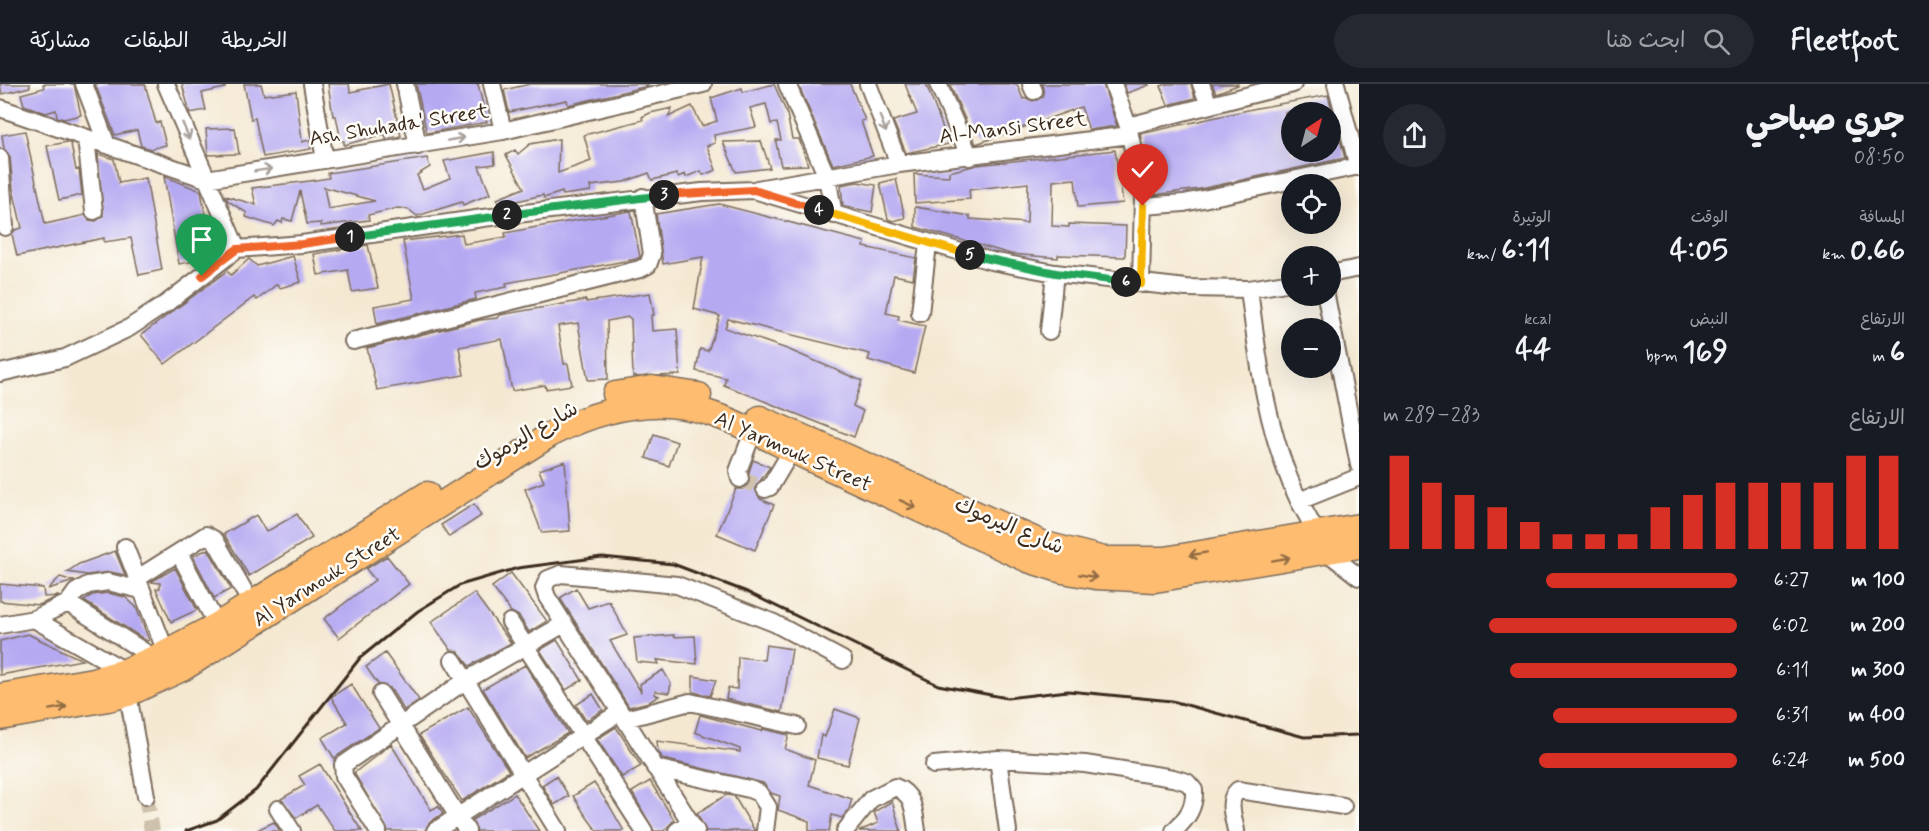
<!DOCTYPE html>
<html lang="ar">
<meta charset="utf-8">
<style>
:root{--surface:#171b24;--page:#242831;--text:#f1f3f6;--muted:#9ea1a6;--line:#363941;--accent:#d93025}
body{margin:0;font-family:Mynerve,"Playpen Sans Arabic",sans-serif;background:var(--page);color:var(--text);direction:rtl;height:100vh;display:flex;flex-direction:column;font-size:22px;white-space:nowrap}
*{box-sizing:border-box;margin:0}
p{font-size:20px;color:var(--muted)}
.icon{flex:none;width:33px;height:33px;fill:none;stroke:currentColor;stroke-width:2;stroke-linecap:round;stroke-linejoin:round}
.map{position:relative;flex:1;overflow:hidden;direction:ltr}
.sheet{display:flex;flex-direction:column;background:var(--surface);width:570px}
.sheet>*{flex:none}
.needle{width:39px;rotate:36deg}
.fabs{position:absolute;left:1281px;top:18px;display:grid;gap:12px}
.fabs a{display:grid;place-items:center;width:60px;height:60px;border-radius:50%;background:var(--surface);box-shadow:0 6px 24px #0002;font-size:30px}
.pin{position:absolute;display:grid;place-items:center;width:51px;height:51px;color:#fff;margin:-62px -26px;border-radius:50% 50% 50% 0;rotate:-45deg;box-shadow:0 0 6px #0007}
.pin .icon{rotate:45deg}
.km{position:absolute;width:30px;height:30px;margin:-15px;border-radius:50%;background:#222;color:#fff;font-size:16px;line-height:30px;text-align:center}
.round{display:grid;place-items:center;flex:none;width:63px;height:63px;border-radius:32px;background:var(--page)}
.summary{display:flex;align-items:center;justify-content:space-between;height:102px;padding:0 24px}
h1{font-size:33px;font-weight:700;line-height:45px}
.metrics{display:grid;grid-template-columns:repeat(3,1fr);gap:9px;height:102px;padding:6px 24px}
.metrics div{display:grid;align-content:center}
.metrics b{font-size:30px;font-weight:700}
.metrics small{font-size:16px;font-weight:400}
.metrics p{font-size:16px}
.chart{height:168px;padding:12px 24px}
.chart p{display:flex;justify-content:space-between}
.chart svg{width:100%;height:108px;margin-top:6px;stroke:var(--accent);stroke-width:6}
ul{padding:0 24px;list-style:none;font-size:20px}
li{display:grid;grid-template-columns:96px 72px 1fr;align-items:center;height:45px}
li i{height:15px;border-radius:8px;background:var(--accent)}
header{display:flex;align-items:center;gap:36px;box-sizing:border-box;height:84px;padding:0 30px;background:var(--surface);border-bottom:2px solid var(--line)}
header strong{font-size:28px}
nav{display:flex;gap:33px;margin-inline-start:auto;font-size:21px}
.search{width:420px;height:54px;background:var(--page);display:flex;align-items:center;gap:15px;box-sizing:border-box;padding:0 21px;border-radius:33px;color:var(--muted);font-size:22px}
main{display:flex;flex:1;min-height:0}
.map>svg:first-child{display:block}
.building{fill:#b5a9f2;fill-rule:evenodd}
.lines{fill:none;stroke-linecap:round;stroke-linejoin:round}
.minor-tunnel{stroke:#cfc2ad;stroke-width:16;stroke-dasharray:16 8;stroke-linecap:butt}
.minor-casing{stroke:#7c6c5d;stroke-width:20}
.highway-casing{stroke:#7c6c5d;stroke-width:27}
.minor{stroke:#fff;stroke-width:16}
.highway{stroke:#fdbc70;stroke-width:24}
.rail{stroke:#3b2a1e;stroke-width:3}
.oneway{stroke:#a79f9a}
.oneway2{stroke:#926c43}
.split-1-casing{stroke:#fff;stroke-width:12}
.split-2-casing{stroke:#fff;stroke-width:12}
.split-3-casing{stroke:#fff;stroke-width:12}
.split-4-casing{stroke:#fff;stroke-width:12}
.split-5-casing{stroke:#fff;stroke-width:12}
.split-6-casing{stroke:#fff;stroke-width:12}
.split-7-casing{stroke:#fff;stroke-width:12}
.split-1{stroke:#f0652b;stroke-width:8}
.split-2{stroke:#22a559;stroke-width:8}
.split-3{stroke:#22a559;stroke-width:8}
.split-4{stroke:#f0652b;stroke-width:8}
.split-5{stroke:#f5b400;stroke-width:8}
.split-6{stroke:#22a559;stroke-width:8}
.split-7{stroke:#f5b400;stroke-width:8}
.labels{text-anchor:middle;dominant-baseline:central;stroke-width:5;stroke-linejoin:round;paint-order:stroke}
.street-label{font-size:21px;fill:#3b2a1e;stroke:#fdfcf7}
</style>
<header>
<strong>Fleetfoot</strong>
<div class="search"><svg class="icon" aria-label="search" viewBox="0 0 24 24"><circle cx="10" cy="10" r="6"/><path d="M15 15l6 6"/></svg>ابحث هنا</div>
<nav><a>الخريطة</a><a>الطبقات</a><a>مشاركة</a></nav>
</header>
<main>
<section class="sheet">
<div class="summary"><div><h1>جري صباحي</h1><p>08:50</p></div><a class="round"><svg class="icon" aria-label="share" viewBox="0 0 24 24"><path d="M12 15V3M7 8l5-5 5 5M5 13v7h14v-7"/></svg></a></div>
<div class="metrics">
<div><p>المسافة</p><b>0.66<small> km</small></b></div>
<div><p>الوقت</p><b>4:05</b></div>
<div><p>الوتيرة</p><b>6:11<small> /km</small></b></div>
</div>
<div class="metrics">
<div><p>الارتفاع</p><b>6<small> m</small></b></div>
<div><p>النبض</p><b>169<small> bpm</small></b></div>
<div><p>kcal</p><b>44</b></div>
</div>
<div class="chart"><p><span>الارتفاع</span>283–289 m</p>
<svg viewBox="0 0 160 44" preserveAspectRatio="none"><path d="M5 44V6M15 44V17M25 44V22M35 44V27M45 44V33M55 44V38M65 44V38M75 44V38M85 44V27M95 44V22M105 44V17M115 44V17M125 44V17M135 44V17M145 44V6M155 44V6"/></svg>
</div>
<ul>
<li><b>100 m</b>6:27<i style="width:54%"></i></li>
<li><b>200 m</b>6:02<i style="width:70%"></i></li>
<li><b>300 m</b>6:11<i style="width:64%"></i></li>
<li><b>400 m</b>6:31<i style="width:52%"></i></li>
<li><b>500 m</b>6:24<i style="width:56%"></i></li>
</ul>
</section>
<div class="map">
<svg width="1359" height="747" viewBox="0 0 1359 747">
<rect width="100%" height="100%" fill="#fdfcf7"/>
<filter id="ink" filterUnits="userSpaceOnUse"><feTurbulence type="fractalNoise" baseFrequency=".0167" numOctaves="2"/><feDisplacementMap in="SourceGraphic" scale="12" xChannelSelector="R" yChannelSelector="G"/><feConvolveMatrix kernelMatrix="1 2 1 2 8 2 1 2 1" color-interpolation-filters="sRGB"/></filter>
<filter id="wash" filterUnits="userSpaceOnUse"><feTurbulence type="fractalNoise" baseFrequency=".008" numOctaves="4" result="noise"/><feDisplacementMap in="SourceGraphic" scale="24" xChannelSelector="R" yChannelSelector="G"/><feGaussianBlur stdDeviation="1.35" result="paint"/><feColorMatrix in="noise" values="0 0 0 0 0 0 0 0 0 0 0 0 0 0 0 0 0 1.4 0 .05"/><feComposite in="paint" operator="in"/></filter>
<g filter="url(#wash)">
<rect width="100%" height="100%" fill="#f4e8d1"/>
<g id="blocks">
<path class="building" d="M 0,0 L 30,0 L 30,3 L 2,10 Z
M 43,0 L 74,0 L 81,31 L 64,35 L 57,33 L 56,26 L 46,29 L 24,21 L 21,10 L 44,4 Z
M 95,0 L 145,0 L 156,39 L 160,38 L 166,61 L 151,65 L 141,62 L 137,46 L 115,51 Z
M 182,0 L 225,0 L 225,4 L 202,9 L 206,26 L 190,29 Z
M 244,0 L 261,0 L 264,11 L 296,7 L 302,58 L 309,56 L 311,65 L 263,73 L 255,34 L 251,35 Z
M 328,0 L 349,0 L 350,8 L 389,0 L 401,52 L 386,55 L 385,50 L 344,61 L 344,57 L 341,57 L 336,32 L 333,32 Z
M 416,0 L 478,0 L 487,38 L 427,49 Z
M 530,0 L 648,0 L 648,2 L 568,21 L 567,16 L 509,28 L 504,6 Z
M 774,0 L 787,30 L 792,55 L 799,55 L 808,81 L 781,82 L 776,59 L 776,56 L 781,56 L 777,39 L 771,40 L 766,20 L 750,24 L 756,43 L 714,51 L 715,59 L 707,62 L 716,86 L 703,91 L 701,87 L 686,93 L 685,90 L 678,93 L 677,90 L 652,96 L 649,89 L 624,98 L 590,102 L 591,107 L 563,111 L 562,108 L 544,114 L 543,111 L 500,121 L 497,115 L 524,104 L 506,71 L 515,66 L 518,70 L 530,60 L 559,55 L 558,89 L 591,77 L 584,51 L 643,36 L 642,33 L 650,29 L 672,24 L 668,33 L 692,22 L 702,42 L 717,37 L 711,14 L 742,4 L 743,8 Z
M 798,0 L 850,0 L 865,36 L 861,37 L 873,72 L 833,81 Z
M 905,0 L 926,0 L 949,60 L 906,69 L 893,37 L 917,30 Z
M 954,0 L 1017,0 L 1023,15 L 1026,14 L 1033,17 L 1043,13 L 1042,0 L 1103,0 L 1117,42 L 1089,46 L 1081,23 L 976,60 L 950,1 Z
M 1124,0 L 1149,0 L 1149,1 L 1127,9 Z
M 1167,0 L 1191,0 L 1195,14 L 1168,21 L 1161,2 Z
M 1212,0 L 1238,0 L 1238,1 L 1216,9 Z
M 1328,11 L 1345,74 L 1200,105 L 1153,111 L 1140,50 L 1257,24 ZM 1285,28 L 1330,28 L 1330,68 L 1292,68 Z
M 235,44 L 239,70 L 208,71 L 206,45 Z
M 25,47 L 45,140 L 85,131 L 89,136 L 96,137 L 103,132 L 98,70 L 114,75 L 119,99 L 146,94 L 162,186 L 139,191 L 131,154 L 104,158 L 104,154 L 17,172 L 12,150 L 15,146 L 22,144 L 13,105 L 10,73 L 4,65 L 2,51 Z
M 761,57 L 770,84 L 736,88 L 723,58 Z
M 67,58 L 71,60 L 76,86 L 79,85 L 82,111 L 59,116 L 47,62 Z
M 1115,66 L 1123,119 L 1078,123 L 1075,95 L 1053,97 L 1052,142 L 1069,143 L 1069,140 L 1126,142 L 1125,173 L 1058,171 L 1058,174 L 1011,170 L 915,143 L 915,123 L 970,132 L 970,135 L 1027,139 L 1028,99 L 969,106 L 970,115 L 915,119 L 914,90 L 949,92 L 949,88 L 977,81 Z
M 494,68 L 495,80 L 479,82 L 490,110 L 463,121 L 462,118 L 417,132 L 408,125 L 398,124 L 368,131 L 369,136 L 321,142 L 321,139 L 307,140 L 300,107 L 292,137 L 283,135 L 282,139 L 278,137 L 274,142 L 246,133 L 247,129 L 228,117 L 226,112 L 256,121 L 252,104 L 310,97 L 329,94 L 328,89 L 427,74 L 430,83 L 417,91 L 423,105 L 450,94 L 444,77 ZM 324,103 L 375,117 L 328,125 Z
M 164,92 L 201,107 L 207,141 L 195,143 L 201,176 L 179,180 Z
M 896,95 L 905,134 L 893,137 L 888,135 L 880,99 Z
M 857,98 L 876,101 L 872,128 L 843,122 L 841,101 Z
M 719,120 L 865,158 L 864,163 L 916,174 L 913,195 L 894,191 L 886,229 L 899,232 L 898,236 L 925,242 L 914,289 L 868,276 L 870,270 L 728,235 L 725,244 L 787,265 L 862,297 L 853,322 L 863,327 L 854,353 L 724,301 L 726,294 L 696,287 L 700,265 L 708,267 L 720,232 L 694,225 L 703,173 L 663,180 L 656,130 Z
M 631,127 L 640,173 L 636,175 L 506,199 L 507,203 L 475,209 L 476,215 L 377,240 L 374,222 L 414,215 L 403,157 L 462,150 L 464,160 L 506,153 L 505,149 L 537,143 Z
M 368,161 L 378,204 L 352,208 L 348,186 L 318,191 L 314,170 Z
M 293,172 L 301,198 L 280,204 L 277,200 L 257,216 L 254,213 L 165,280 L 141,251 L 227,187 L 231,191 L 249,175 L 257,182 Z
M 650,209 L 654,231 L 651,231 L 652,247 L 677,245 L 680,291 L 633,293 L 631,235 L 628,233 L 607,237 L 608,295 L 588,296 L 578,239 L 558,242 L 564,280 L 568,280 L 572,301 L 546,305 L 545,301 L 512,307 L 502,255 L 459,263 L 464,291 L 377,306 L 367,264 L 480,236 L 498,234 L 500,231 L 586,216 L 586,218 Z
M 654,350 L 677,358 L 669,382 L 646,374 Z
M 753,376 L 770,383 L 755,404 L 760,415 L 774,421 L 755,466 L 717,450 L 736,405 L 743,405 L 750,398 L 749,388 Z
M 565,377 L 570,447 L 542,449 L 525,405 L 544,398 L 539,386 Z
M 474,420 L 481,432 L 449,453 L 441,441 Z
M 297,430 L 312,454 L 249,492 L 224,450 L 256,431 L 266,448 Z
M 208,465 L 231,505 L 214,514 L 193,472 Z
M 115,467 L 125,491 L 110,488 L 87,491 L 67,488 L 79,480 Z
M 387,472 L 409,500 L 339,554 L 324,535 L 375,496 L 366,485 Z
M 175,484 L 197,526 L 171,538 L 156,505 L 160,504 L 160,499 L 151,498 Z
M 511,489 L 547,537 L 529,548 L 519,532 L 511,528 L 492,503 Z
M 60,493 L 74,497 L 48,505 Z
M 0,500 L 43,504 L 44,513 L 59,512 L 39,521 L 0,517 Z
M 576,504 L 588,524 L 609,517 L 627,551 L 610,557 L 641,608 L 640,600 L 663,586 L 671,600 L 669,609 L 655,607 L 654,610 L 659,612 L 649,618 L 629,623 L 560,514 Z
M 108,509 L 125,513 L 136,523 L 149,556 L 147,557 L 84,517 L 92,511 Z
M 474,509 L 511,559 L 469,582 L 458,567 L 451,566 L 431,538 Z
M 28,550 L 82,576 L 0,591 L 0,557 Z
M 674,551 L 674,553 L 695,552 L 697,580 L 657,576 L 659,580 L 637,578 L 634,554 Z
M 557,556 L 582,596 L 566,606 L 540,566 Z
M 766,561 L 792,565 L 782,628 L 726,615 L 728,604 L 737,605 L 738,573 L 764,576 Z
M 385,569 L 419,616 L 404,626 L 390,604 L 378,600 L 366,583 Z
M 525,581 L 568,649 L 525,674 L 483,605 Z
M 693,592 L 716,596 L 710,612 L 693,608 Z
M 351,600 L 379,644 L 334,674 L 322,654 L 347,639 L 331,613 Z
M 593,610 L 603,626 L 586,637 L 576,621 Z
M 468,623 L 509,687 L 462,717 L 419,651 Z
M 835,625 L 860,634 L 848,681 L 817,674 L 821,651 L 825,653 Z
M 700,631 L 762,647 L 763,645 L 789,651 L 785,665 L 815,676 L 809,701 L 852,715 L 849,725 L 842,734 L 832,731 L 829,747 L 809,747 L 809,737 L 778,726 L 780,712 L 771,709 L 763,699 L 663,675 L 658,667 L 657,657 L 740,668 L 740,665 L 695,648 Z
M 616,643 L 641,682 L 622,693 L 597,655 Z
M 391,660 L 431,726 L 438,722 L 443,729 L 429,739 L 425,747 L 388,747 L 354,689 Z
M 320,680 L 350,729 L 362,747 L 335,747 L 317,721 L 296,734 L 281,715 L 305,701 L 299,692 Z
M 556,692 L 569,712 L 554,721 L 542,701 Z
M 650,697 L 674,736 L 664,747 L 654,747 L 632,708 Z
M 594,699 L 609,721 L 624,747 L 597,747 L 586,732 L 573,712 Z
M 515,710 L 539,747 L 477,747 L 472,736 Z
M 726,711 L 734,712 L 755,747 L 706,747 L 697,729 Z
M 892,717 L 901,747 L 859,747 L 878,739 L 874,728 Z
M 274,738 L 280,747 L 255,747 Z"/>
</g>
</g>
<g filter="url(#ink)">
<use href="#blocks" fill-opacity="0" stroke="#7c6c5d" stroke-width="1.5"/>
<g class="lines">
<path class="minor-tunnel" d="M 740,395 L 765,405
M 146,712 L 152,747"/>
<g class="minor-casing">
<path id="minor" d="M 84,0 L 107,61
M 166,0 L 237,165
M 312,0 L 325,76
M 405,0 L 418,62
M 492,0 L 503,47
M 787,0 L 827,93 L 834,131
M 868,0 L 899,80
M 938,0 L 970,73
M 1031,0 L 1034,7
M 1113,0 L 1128,42 L 1143,112 L 1141,200
M 1201,0 L 1209,21
M 1336,0 L 1358,83
M 0,24 L 206,95 L 503,47 L 703,0
M 1128,42 L 1293,0
M 86,54 L 94,127
M 0,74 L 5,143
M 757,105 L 899,80 L 1130,51
M 1143,122 L 1184,119 L 1359,82
M 1330,190 L 1359,184
M 1249,205 C 1258,278 1267,350 1299,417
M 1326,212 L 1359,381
M 920,229 L 928,160
M 1049,247 L 1055,189
M 353,257 L 640,185 L 648,181 L 652,170 L 643,113
M 0,289 L 65,274 L 129,244 L 167,219 L 237,165 L 302,160 L 483,134 L 702,108 L 754,106 L 991,177 L 1055,189 L 1186,204 L 1249,205 L 1292,198
M 1359,393 L 1299,417 L 1327,468 L 1359,493
M 740,395 L 738,387 L 753,348
M 765,405 L 770,403 L 792,366
M 125,463 L 166,568
M 179,469 L 217,541
M 138,494 L 206,451 L 215,456 L 251,519
M 68,519 L 154,574
M 34,535 L 68,519 L 76,508 L 88,501 L 108,498 L 141,506
M 510,538 L 644,747
M 0,541 L 34,535 L 125,587
M 453,576 L 558,747
M 128,610 L 146,712
M 381,610 L 467,747
M 625,635 L 690,618 L 797,642
M 998,675 L 1008,747
M 934,681 L 998,675 L 1085,680 L 1173,694 L 1187,698 L 1194,706 C 1195,724 1187,734 1174,747
M 655,684 L 749,705 L 759,709 L 768,723 L 765,747
M 278,725 L 292,747
M 378,747 L 344,692 L 343,681 L 465,597 L 564,540
M 435,747 L 620,628
M 677,747 L 690,738
M 696,747 L 547,513 L 544,504 L 548,495 L 561,490 L 677,501 L 774,539 L 843,576
M 845,747 L 871,715 L 895,703 C 915,710 914,729 917,747
M 1236,747 C 1234,733 1226,717 1238,706 L 1343,722"/>
</g>
<g class="highway-casing">
<path id="highway" d="M 615,310 L 652,304 L 699,311
M 760,334 L 1045,460 L 1104,475 L 1165,475 L 1359,442
M 0,612 L 93,596 L 125,587 L 154,574 L 217,541 L 427,410
M 0,634 L 108,615 L 128,610 L 184,584 L 553,349 C 589,331 627,319 668,321 C 718,324 767,355 812,376 C 884,409 956,442 1028,476 L 1063,487 L 1096,493 L 1155,496 L 1359,462"/>
</g>
<use href="#minor" class="minor"/>
<use href="#highway" class="highway"/>
<path class="rail" d="M 186,747 L 217,736 L 256,706 L 360,574 L 418,527 L 460,501 L 518,484 L 602,473 L 673,480 L 747,508 L 938,601 L 1007,614 L 1068,607 L 1172,617 L 1304,653 L 1359,651"/>
</g>
<defs><path id="oneway-shaft" d="M-6 0H5M1.5-3L5.5 0L1.5 3" fill="none" stroke-width="1.6" stroke-linecap="round" stroke-linejoin="round" transform="scale(1.5)"/></defs>
<g class="oneway">
<use href="#oneway-shaft" transform="translate(883 40) rotate(69)"/>
<use href="#oneway-shaft" transform="translate(186 47) rotate(67)"/>
<use href="#oneway-shaft" transform="translate(456 55) rotate(-10)"/>
<use href="#oneway-shaft" transform="translate(263 86) rotate(-9)"/>
</g>
<g class="oneway2">
<use href="#oneway-shaft" transform="translate(908 420) rotate(25)"/>
<use href="#oneway-shaft" transform="translate(1198 470) rotate(170)"/>
<use href="#oneway-shaft" transform="translate(1281 475) rotate(-10)"/>
<use href="#oneway-shaft" transform="translate(1088 492) rotate(10)"/>
<use href="#oneway-shaft" transform="translate(58 624) rotate(-10)"/>
</g>
</g>
<g class="lines" filter="url(#ink)">
<g class="split-1-casing">
<path id="split-1" d="M 202,192 L 237,165 L 302,160 L 350,153"/>
</g>
<g class="split-2-casing">
<path id="split-2" d="M 350,153 L 507,131"/>
</g>
<g class="split-3-casing">
<path id="split-3" d="M 507,131 L 664,111"/>
</g>
<g class="split-4-casing">
<path id="split-4" d="M 664,111 L 754,106 L 819,126"/>
</g>
<g class="split-5-casing">
<path id="split-5" d="M 819,126 L 970,171"/>
</g>
<g class="split-6-casing">
<path id="split-6" d="M 970,171 L 1056,189 L 1126,198"/>
</g>
<g class="split-7-casing">
<path id="split-7" d="M 1126,198 L 1141,200 L 1143,122"/>
</g>
<use href="#split-1" class="split-1"/>
<use href="#split-2" class="split-2"/>
<use href="#split-3" class="split-3"/>
<use href="#split-4" class="split-4"/>
<use href="#split-5" class="split-5"/>
<use href="#split-6" class="split-6"/>
<use href="#split-7" class="split-7"/>
</g>
<g class="labels">
<g class="street-label">
<text transform="translate(399 41) rotate(-9)">Ash Shuhada' Street</text>
<text transform="translate(1013 44) rotate(-7)">Al-Mansi Street</text>
<text transform="translate(526 352) rotate(-30)">شارع اليرموك</text>
<text transform="translate(793 368) rotate(24)">Al Yarmouk Street</text>
<text transform="translate(1009 442) rotate(23)">شارع اليرموك</text>
<text transform="translate(327 493) rotate(-32)">Al Yarmouk Street</text>
</g>
</g>
</svg>
<div class="fabs">
<a><svg class="needle" viewBox="-14 -14 28 28"><path d="M0-13l5 13h-10z" fill="#e53935"/><path d="M0 13l5-13h-10z" fill="#9ea1a6"/></svg></a>
<a><svg class="icon" aria-label="locate" viewBox="0 0 24 24"><circle cx="12" cy="12" r="6"/><path d="M12 2v4M12 18v4M2 12h4M18 12h4"/></svg></a>
<a>+</a>
<a>−</a>
</div>
<div class="pin" style="left:202px;top:192px;background:#1e9e55"><svg class="icon" aria-label="arrive" viewBox="0 0 24 24"><path d="M6 21V4h12l-3 4 3 4H6"/></svg></div>
<div class="pin" style="left:1143px;top:122px;background:#d93025"><svg class="icon" aria-label="check" viewBox="0 0 24 24"><path d="M5 12l5 5 9-10"/></svg></div>
<b class="km" style="left:350px;top:153px">1</b>
<b class="km" style="left:507px;top:131px">2</b>
<b class="km" style="left:664px;top:111px">3</b>
<b class="km" style="left:819px;top:126px">4</b>
<b class="km" style="left:970px;top:171px">5</b>
<b class="km" style="left:1126px;top:198px">6</b>
</div>
</main>
